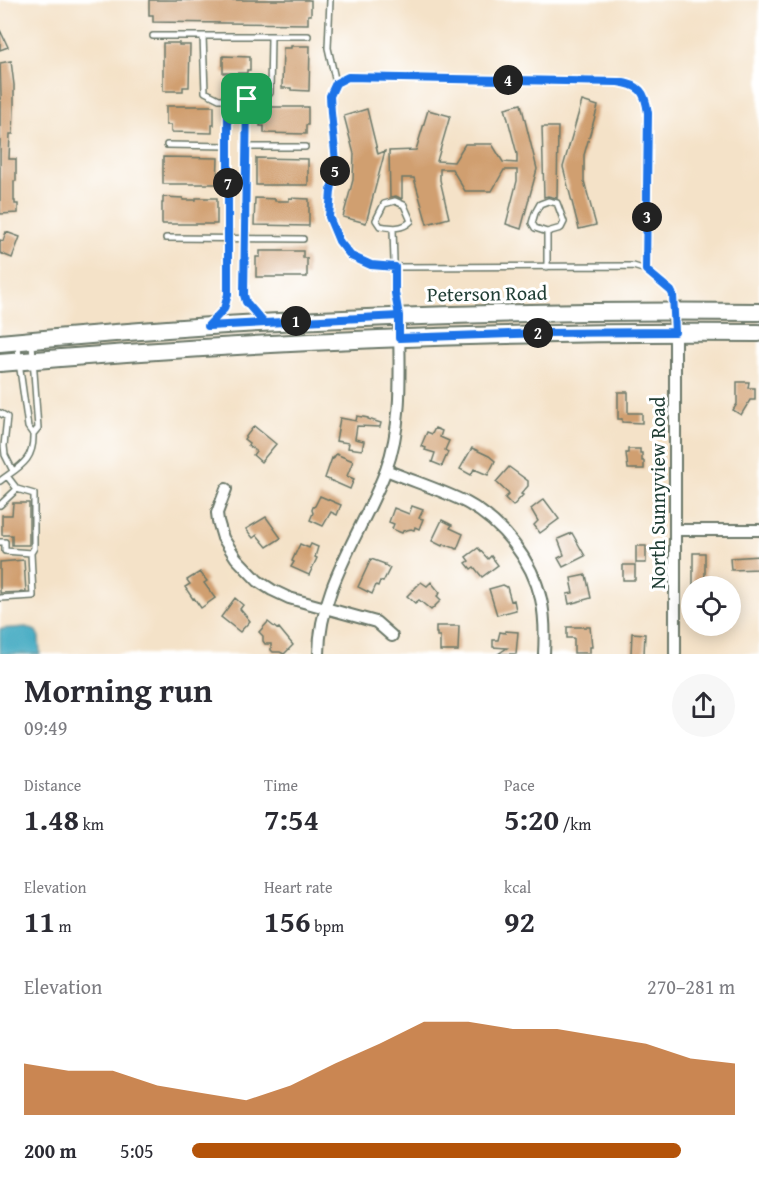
<!DOCTYPE html>
<meta charset="utf-8">
<style>
:root{--surface:#fff;--page:#f7f7f7;--text:#2b2b33;--muted:#7c7c81;--accent:#b45309}
body{margin:0;font-family:"Gentium Book Plus",serif;background:var(--page);color:var(--text);height:100vh;display:flex;flex-direction:column;font-size:22px;white-space:nowrap}
*{box-sizing:border-box;margin:0}
p{font-size:20px;color:var(--muted)}
.icon{flex:none;width:33px;height:33px;fill:none;stroke:currentColor;stroke-width:2;stroke-linecap:round;stroke-linejoin:round}
.map{position:relative;height:654px;overflow:hidden}
.sheet{display:flex;flex-direction:column;background:var(--surface);flex:1}
.sheet>*{flex:none}
.controls{position:absolute;left:681px;top:576px;display:grid;gap:12px}
.controls a{display:grid;place-items:center;width:60px;height:60px;border-radius:50%;background:var(--surface);box-shadow:0 3px 15px #0003;font-size:30px}
.pin{position:absolute;display:grid;place-items:center;width:51px;height:51px;color:#fff;margin:-26px;border-radius:12px;box-shadow:0 3px 9px #0006}
.km{position:absolute;width:30px;height:30px;margin:-15px;border-radius:50%;background:#222;color:#fff;font-size:16px;line-height:30px;text-align:center}
.round{display:grid;place-items:center;flex:none;width:63px;height:63px;border-radius:32px;background:var(--page)}
.summary{display:flex;align-items:center;justify-content:space-between;height:102px;padding:0 24px}
h1{font-size:33px;font-weight:700;line-height:45px}
.metrics{display:grid;grid-template-columns:repeat(3,1fr);gap:9px;height:102px;padding:6px 24px}
.metrics div{display:grid;align-content:center}
.metrics b{font-size:30px;font-weight:700}
.metrics small{font-size:16px;font-weight:400}
.metrics p{font-size:16px}
.chart{height:168px;padding:12px 24px}
.chart p{display:flex;justify-content:space-between}
.chart svg{width:100%;height:108px;margin-top:6px;fill:var(--accent);opacity:.7}
ul{padding:0 24px;list-style:none;font-size:20px}
li{display:grid;grid-template-columns:96px 72px 1fr;align-items:center;height:45px}
li i{height:15px;border-radius:8px;background:var(--accent)}
.map>svg:first-child{display:block}
.water{fill:#41a9c1;stroke:#30737a;stroke-width:1.5}
.building{fill:#d09f70}
.lines{fill:none;stroke-linecap:round;stroke-linejoin:round}
.service-casing{stroke:#6a7768;stroke-width:8}
.minor-casing{stroke:#6a7768;stroke-width:14}
.primary-casing{stroke:#6a7768;stroke-width:20}
.service{stroke:#fff;stroke-width:5}
.minor{stroke:#fff;stroke-width:10}
.primary{stroke:#fff;stroke-width:16}
.route-casing{stroke:#fff;stroke-width:12}
.route{stroke:#1a73e8;stroke-width:8}
.labels{text-anchor:middle;dominant-baseline:central;stroke-width:6;stroke-linejoin:round;paint-order:stroke}
.street-label{font-size:20px;fill:#1f3d34;stroke:#fff}
</style>
<div class="map">
<svg width="759" height="654" viewBox="0 0 759 654">
<rect width="100%" height="100%" fill="#fff"/>
<filter id="ink" filterUnits="userSpaceOnUse"><feTurbulence type="fractalNoise" baseFrequency=".0167" numOctaves="2"/><feDisplacementMap in="SourceGraphic" scale="12" xChannelSelector="R" yChannelSelector="G"/><feConvolveMatrix kernelMatrix="1 2 1 2 8 2 1 2 1" color-interpolation-filters="sRGB"/></filter>
<filter id="wash" filterUnits="userSpaceOnUse"><feTurbulence type="fractalNoise" baseFrequency=".008" numOctaves="4" result="noise"/><feDisplacementMap in="SourceGraphic" scale="24" xChannelSelector="R" yChannelSelector="G"/><feGaussianBlur stdDeviation="1.35" result="paint"/><feColorMatrix in="noise" values="0 0 0 0 0 0 0 0 0 0 0 0 0 0 0 0 0 1.4 0 .05"/><feComposite in="paint" operator="in"/></filter>
<g filter="url(#wash)">
<rect width="100%" height="100%" fill="#f4e2c8"/>
<path class="water" d="M 26,627 L 36,631 L 39,637 L 40,654 L 0,654 L 0,629 Z"/>
<g id="blocks">
<path class="building" d="M 149,0 L 311,0 L 311,15 L 308,15 L 308,24 L 153,22 L 153,15 L 149,15 Z
M 0,30 L 8,47 L 0,50 Z
M 163,43 L 179,43 L 179,45 L 190,45 L 189,87 L 183,87 L 183,91 L 163,91 Z
M 291,46 L 310,46 L 309,91 L 291,90 L 291,88 L 282,88 L 283,48 L 291,48 Z
M 223,56 L 250,57 L 250,70 L 247,70 L 247,73 L 223,73 Z
M 11,61 L 14,85 L 14,108 L 13,134 L 10,134 L 9,159 L 16,159 L 16,181 L 14,181 L 14,201 L 15,201 L 15,204 L 18,204 L 18,213 L 0,214 L 0,98 L 1,98 L 0,63 Z
M 582,101 L 598,106 L 584,155 L 584,181 L 596,225 L 579,229 L 563,167 Z
M 521,104 L 537,169 L 521,229 L 506,224 L 517,181 L 517,170 L 504,170 L 492,191 L 465,191 L 452,169 L 440,169 L 440,180 L 449,218 L 427,224 L 414,178 L 402,178 L 402,199 L 396,196 L 390,197 L 389,151 L 416,150 L 428,110 L 450,116 L 437,161 L 454,162 L 465,144 L 492,144 L 503,162 L 517,163 L 517,154 L 505,108 Z
M 166,106 L 214,106 L 214,125 L 212,125 L 212,133 L 171,132 L 171,125 L 166,125 Z
M 261,107 L 308,107 L 308,125 L 306,125 L 306,134 L 264,133 L 264,126 L 260,126 Z
M 367,109 L 378,154 L 385,151 L 366,223 L 343,217 L 353,180 L 354,154 L 344,116 Z
M 542,127 L 558,127 L 557,198 L 548,196 L 544,197 Z
M 163,157 L 218,158 L 217,184 L 163,184 Z
M 256,158 L 308,159 L 308,185 L 256,185 Z
M 163,197 L 183,198 L 183,200 L 196,200 L 196,198 L 217,198 L 217,224 L 162,224 L 162,203 L 163,203 Z
M 255,198 L 275,199 L 275,201 L 289,201 L 289,198 L 309,199 L 309,226 L 254,225 Z
M 6,232 L 20,237 L 12,258 L 0,253 L 0,240 L 3,241 Z
M 260,251 L 303,251 L 303,258 L 307,258 L 307,277 L 256,277 L 256,257 L 260,257 Z
M 737,382 L 749,382 L 748,388 L 755,388 L 755,400 L 750,400 L 741,415 L 733,410 L 737,404 Z
M 618,392 L 628,392 L 628,413 L 642,413 L 642,423 L 622,422 L 622,419 L 618,419 Z
M 357,416 L 368,418 L 368,419 L 381,423 L 380,427 L 357,426 L 355,439 L 364,441 L 362,450 L 348,448 L 349,443 L 336,441 L 340,418 L 356,421 Z
M 254,426 L 276,444 L 261,462 L 253,455 L 256,451 L 248,445 L 249,443 L 244,439 Z
M 435,428 L 442,431 L 440,437 L 449,441 L 445,450 L 448,452 L 442,466 L 432,462 L 435,453 L 425,450 L 426,448 L 421,446 L 427,432 L 432,434 Z
M 472,448 L 489,456 L 495,461 L 488,475 L 474,469 L 471,475 L 460,469 Z
M 628,449 L 640,449 L 640,453 L 642,453 L 642,461 L 644,461 L 644,469 L 628,469 L 626,453 L 628,453 Z
M 336,454 L 353,461 L 347,476 L 354,479 L 350,489 L 325,478 L 332,458 L 333,459 Z
M 509,467 L 528,481 L 528,486 L 521,494 L 523,495 L 513,506 L 505,498 L 509,494 L 496,482 Z
M 320,496 L 341,505 L 337,515 L 331,512 L 323,526 L 310,520 L 313,513 L 312,510 L 313,507 L 315,506 Z
M 544,499 L 559,519 L 540,533 L 534,525 L 538,521 L 531,509 Z
M 13,503 L 29,503 L 29,545 L 12,545 L 12,535 L 2,535 L 2,515 L 12,515 Z
M 412,506 L 423,510 L 419,518 L 423,519 L 419,529 L 415,527 L 414,530 L 411,529 L 403,531 L 402,533 L 392,529 L 394,524 L 389,522 L 394,508 L 409,514 Z
M 266,517 L 281,538 L 267,547 L 257,535 L 253,538 L 246,529 Z
M 442,520 L 452,525 L 450,528 L 463,534 L 457,549 L 447,545 L 447,546 L 443,544 L 442,546 L 432,541 Z
M 572,533 L 585,556 L 563,567 L 558,558 L 564,555 L 558,539 Z
M 300,544 L 309,548 L 311,544 L 318,547 L 315,557 L 317,558 L 309,575 L 291,567 L 294,562 L 292,561 Z
M 636,546 L 646,546 L 646,563 L 636,563 Z
M 478,548 L 488,559 L 491,556 L 498,565 L 482,577 L 474,567 L 471,569 L 466,563 L 469,561 L 466,557 Z
M 693,553 L 705,553 L 705,585 L 693,585 Z
M 759,556 L 759,569 L 731,570 L 730,558 Z
M 371,559 L 385,564 L 384,565 L 390,568 L 383,582 L 380,581 L 378,586 L 376,585 L 372,594 L 358,587 Z
M 24,560 L 26,592 L 0,593 L 0,562 Z
M 623,565 L 635,565 L 635,580 L 623,580 Z
M 200,572 L 207,581 L 204,583 L 215,598 L 201,608 L 194,598 L 193,599 L 185,587 L 190,584 L 187,580 Z
M 586,575 L 591,598 L 569,604 L 567,594 L 573,593 L 571,584 L 572,584 L 571,578 Z
M 421,582 L 427,586 L 431,582 L 440,593 L 437,596 L 441,600 L 431,610 L 419,600 L 415,603 L 407,596 Z
M 503,585 L 507,587 L 511,601 L 514,600 L 516,610 L 497,615 L 489,589 Z
M 235,598 L 243,605 L 240,609 L 250,621 L 240,632 L 221,617 Z
M 268,622 L 277,629 L 279,628 L 293,645 L 284,654 L 280,652 L 273,652 L 271,650 L 271,644 L 265,644 L 263,641 L 263,636 L 259,632 Z
M 436,626 L 459,626 L 458,651 L 440,651 L 440,636 L 437,636 L 437,633 L 436,633 Z
M 567,627 L 590,627 L 592,647 L 590,647 L 590,653 L 574,653 L 574,638 L 567,638 Z
M 505,631 L 518,632 L 516,654 L 498,654 L 507,648 L 493,647 L 493,640 L 498,640 L 500,632 L 505,633 Z
M 632,633 L 645,634 L 644,654 L 631,654 Z"/>
</g>
</g>
<g filter="url(#ink)">
<use href="#blocks" fill-opacity="0" stroke="#6a7768" stroke-width="1.5"/>
<g class="lines">
<g class="service-casing">
<path id="service" d="M 330,0 L 328,48 L 336,83
M 153,36 L 308,36
M 203,36 L 205,92 L 219,99 L 265,99 L 270,93 L 271,36
M 247,99 L 244,295 L 246,302 L 260,319
M 167,145 L 228,146
M 246,147 L 305,147
M 395,201 L 404,205 L 411,221 C 402,230 392,228 380,226 L 376,220 L 384,204 Z
M 548,201 L 557,203 L 564,222 L 561,228 L 547,232 L 535,228 L 532,223 L 535,213 L 540,204 Z
M 393,229 L 395,293 L 399,314
M 547,232 L 547,267
M 166,238 L 303,239
M 646,270 L 648,113 C 645,92 640,85 618,82 L 348,77 L 336,83 L 330,96 L 331,113 L 336,162 L 331,191 L 329,217 L 339,241 L 351,256 L 371,265 L 395,267 L 633,266 L 646,270 L 671,291 L 673,295 L 674,308
M 213,321 L 224,309 L 228,294 L 228,99
M 18,343 L 19,362 L 28,427 L 33,434 L 38,428 L 32,344
M 0,413 L 7,417 L 4,446 L 5,455 L 13,471
M 0,481 C 20,466 34,461 33,434
M 0,505 L 17,489
M 0,542 L 5,542 L 5,551 L 31,553
M 0,598 L 33,596 L 31,553 L 34,548 L 34,494 L 17,489 L 7,476"/>
</g>
<g class="minor-casing">
<path id="minor" d="M 674,311 L 675,332 L 675,654
M 386,470 C 412,481 442,490 467,503 C 502,522 532,560 541,599 C 545,616 545,636 544,654
M 226,489 L 217,513 L 218,521 L 223,538 L 236,558 L 258,581 L 272,590 L 289,598 L 376,622 L 392,636
M 676,530 L 759,530
M 319,654 C 319,587 363,531 386,470 C 404,421 399,367 399,316"/>
</g>
<g class="primary-casing">
<path id="primary" d="M 0,343 C 86,335 172,328 259,323 C 425,314 592,310 759,312
M 0,363 C 252,341 506,331 759,333"/>
</g>
<use href="#service" class="service"/>
<use href="#minor" class="minor"/>
<use href="#primary" class="primary"/>
</g>
</g>
<g class="lines" filter="url(#ink)">
<g class="route-casing">
<path id="route" d="M 247,99 L 244,295 L 246,302 L 264,323 L 399,316 L 399,338 L 541,333 L 675,332 L 673,295 L 671,291 L 646,270 L 648,113 C 645,91 640,85 618,82 L 348,77 L 336,83 L 330,96 L 331,113 L 336,162 L 331,191 L 329,217 L 339,241 L 351,256 L 371,265 L 395,267 L 395,293 L 399,316 L 208,326 L 224,309 L 228,294 L 228,99 L 247,99"/>
</g>
<use href="#route" class="route"/>
</g>
<g class="labels">
<g class="street-label">
<text transform="translate(487 293) rotate(-1)">Peterson Road</text>
<text transform="translate(657 493) rotate(-90)">North Sunnyview Road</text>
</g>
</g>
</svg>
<div class="controls">
<a><svg class="icon" aria-label="locate" viewBox="0 0 24 24"><circle cx="12" cy="12" r="6"/><path d="M12 2v4M12 18v4M2 12h4M18 12h4"/></svg></a>
</div>
<div class="pin" style="left:247px;top:99px;background:#1e9e55"><svg class="icon" aria-label="arrive" viewBox="0 0 24 24"><path d="M6 21V4h12l-3 4 3 4H6"/></svg></div>
<b class="km" style="left:296px;top:321px">1</b>
<b class="km" style="left:538px;top:333px">2</b>
<b class="km" style="left:647px;top:217px">3</b>
<b class="km" style="left:508px;top:80px">4</b>
<b class="km" style="left:335px;top:171px">5</b>
<b class="km" style="left:228px;top:183px">7</b>
</div>
<section class="sheet">
<div class="summary"><div><h1>Morning run</h1><p>09:49</p></div><a class="round"><svg class="icon" aria-label="share" viewBox="0 0 24 24"><path d="M12 15V3M7 8l5-5 5 5M5 13v7h14v-7"/></svg></a></div>
<div class="metrics">
<div><p>Distance</p><b>1.48<small> km</small></b></div>
<div><p>Time</p><b>7:54</b></div>
<div><p>Pace</p><b>5:20<small> /km</small></b></div>
</div>
<div class="metrics">
<div><p>Elevation</p><b>11<small> m</small></b></div>
<div><p>Heart rate</p><b>156<small> bpm</small></b></div>
<div><p>kcal</p><b>92</b></div>
</div>
<div class="chart"><p><span>Elevation</span>270–281 m</p>
<svg viewBox="0 0 160 44" preserveAspectRatio="none"><path d="M0 44V23L10 26L20 26L30 32L40 35L50 38L60 32L70 23L80 15L90 6L100 6L110 9L120 9L130 12L140 15L150 21L160 23V44z"/></svg>
</div>
<ul>
<li><b>200 m</b>5:05<i style="width:90%"></i></li>
</ul>
</section>
